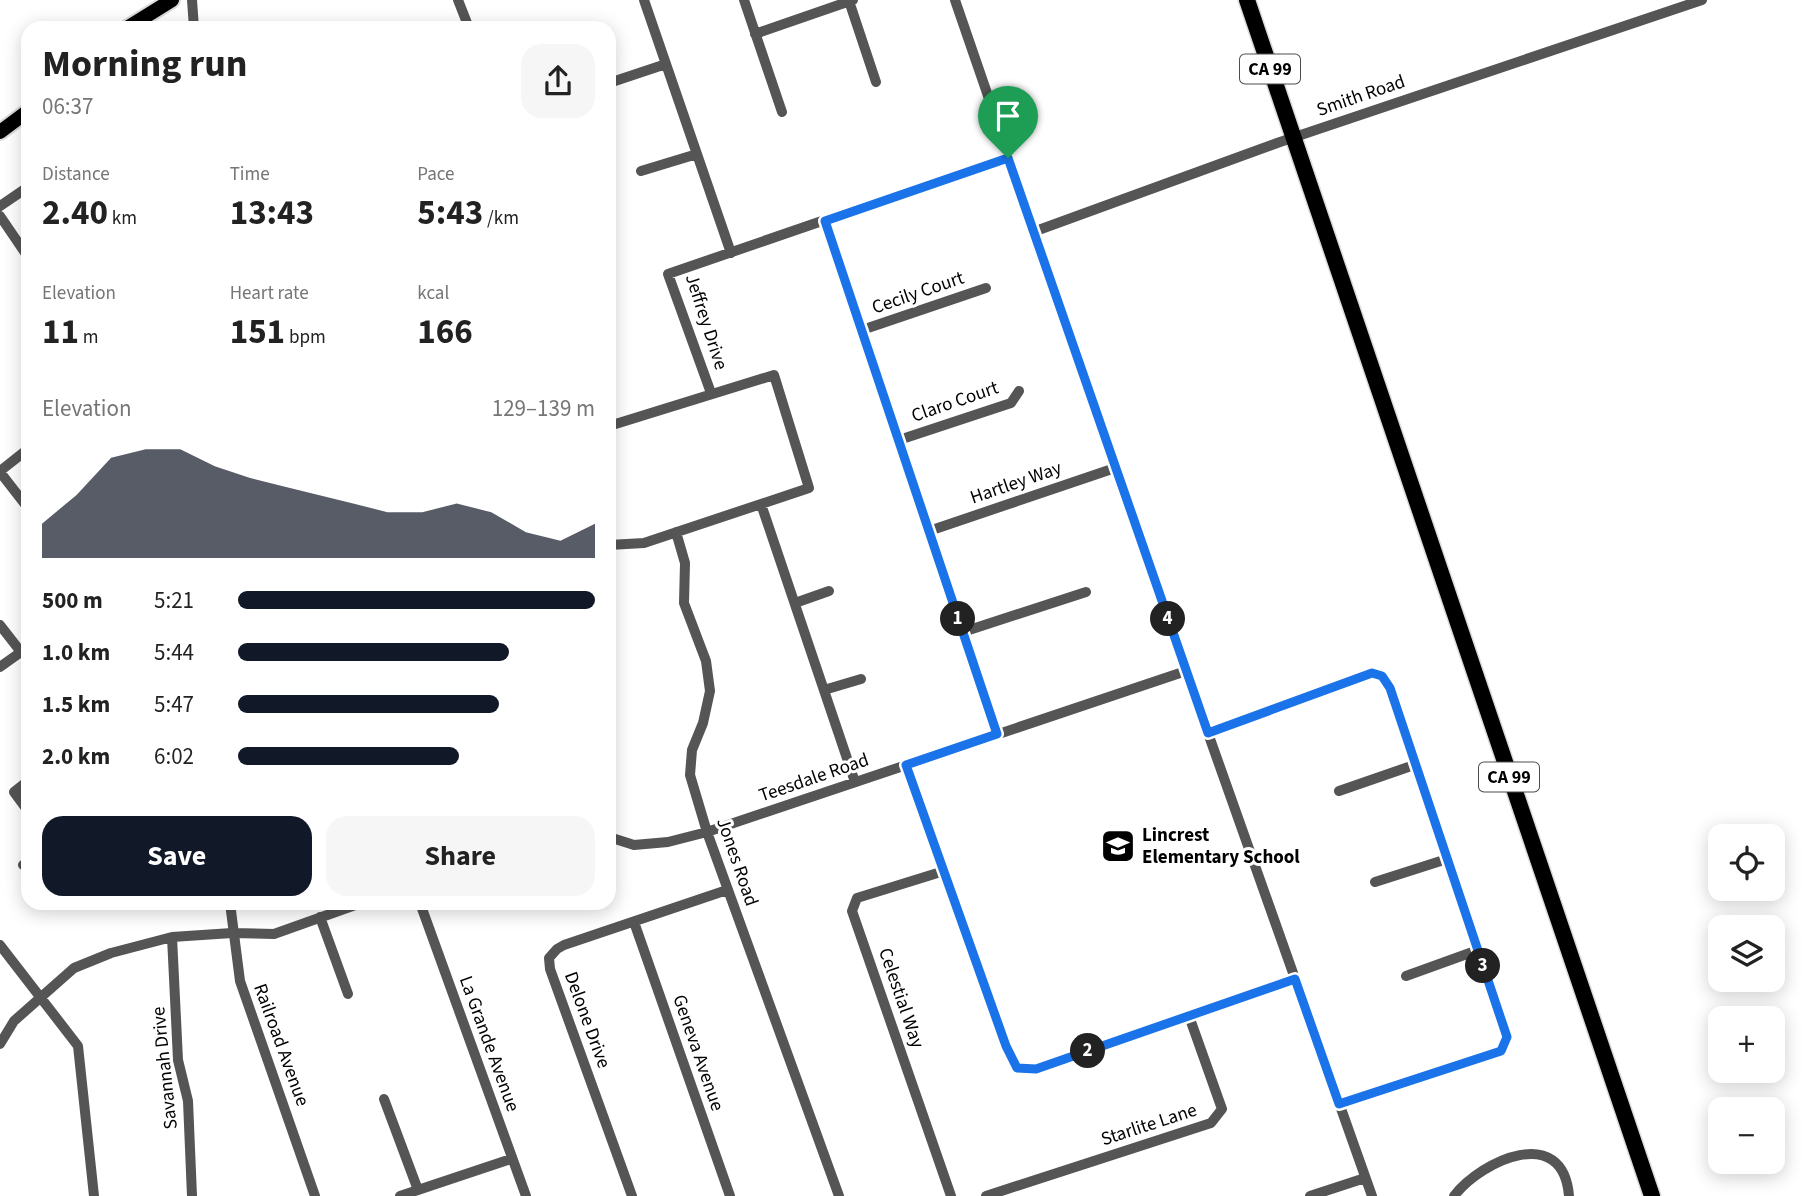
<!DOCTYPE html>
<meta charset="utf-8">
<style>
:root{--surface:#fff;--page:#f6f6f6;--text:#222;--muted:#767676;--accent:#111827}
body{margin:0;font-family:"Source Sans 3",sans-serif;background:var(--page);color:var(--text);height:100vh;display:flex;flex-direction:column;font-size:26px;white-space:nowrap}
*{box-sizing:border-box;margin:0}
p{font-size:23px;color:var(--muted)}
.icon{flex:none;width:38px;height:38px;fill:none;stroke:currentColor;stroke-width:2;stroke-linecap:round;stroke-linejoin:round}
.map{position:relative;flex:1;overflow:hidden}
.drawer{position:absolute;left:21px;top:21px;width:595px;height:889px;display:flex;flex-direction:column;background:var(--surface);border-radius:21px;box-shadow:0 4px 18px #0003}
.drawer>*{flex:none}
.controls{position:absolute;left:1708px;top:824px;display:grid;gap:14px}
.controls a{display:grid;place-items:center;width:77px;height:77px;border-radius:14px;background:var(--surface);box-shadow:0 4px 18px #0003;font-size:35px}
.pin{position:absolute;display:grid;place-items:center;width:60px;height:60px;color:#fff;margin:-72px -30px;border-radius:50% 50% 50% 0;rotate:-45deg;box-shadow:0 0 7px #0007}
.pin .icon{rotate:45deg}
.km{position:absolute;width:35px;height:35px;margin:-18px;border-radius:50%;background:#222;color:#fff;font-size:19px;line-height:35px;text-align:center}
.round{display:grid;place-items:center;flex:none;width:74px;height:74px;border-radius:21px;background:var(--page)}
.summary{display:flex;align-items:center;justify-content:space-between;height:119px;padding:0 21px}
h1{font-size:38px;font-weight:700;line-height:52px}
.metrics{display:grid;grid-template-columns:repeat(3,1fr);gap:10px;height:119px;padding:7px 21px}
.metrics div{display:grid;align-content:center}
.metrics b{font-size:35px;font-weight:700}
.metrics small{font-size:19px;font-weight:400}
.metrics p{font-size:19px}
.chart{height:196px;padding:14px 21px}
.chart p{display:flex;justify-content:space-between}
.chart svg{width:100%;height:126px;margin-top:7px;fill:var(--accent);opacity:.7}
.action{display:flex;gap:14px;margin-top:auto;padding:14px 21px}
.action a{flex:1;height:80px;border-radius:21px;background:var(--accent);color:#fff;font-size:28px;font-weight:700;line-height:80px;text-align:center}
.action a+a{background:var(--page);color:var(--text)}
ul{padding:0 21px;list-style:none;font-size:23px}
li{display:grid;grid-template-columns:112px 84px 1fr;align-items:center;height:52px}
li i{height:18px;border-radius:9px;background:var(--accent)}
.map>svg:first-child{display:block}
.lines{fill:none;stroke-linecap:round;stroke-linejoin:round}
.major-casing{stroke:#dbdbdb;stroke-width:18}
.highway-casing{stroke:#dbdbdb;stroke-width:19}
.minor{stroke:#555;stroke-width:10}
.major{stroke:#000;stroke-width:14}
.highway{stroke:#000;stroke-width:16}
.route-casing{stroke:#fff;stroke-width:14}
.route{stroke:#1a73e8;stroke-width:9}
.labels{text-anchor:middle;dominant-baseline:central;stroke-width:6;stroke-linejoin:round;paint-order:stroke}
.shield{fill:#fff;stroke:#4c4c4c;stroke-width:2}
.shield-label{font-size:18px;font-weight:bold;fill:#000}
.street-label{font-size:19px;fill:#000;stroke:#fff}
.poi-label{font-size:19px;font-weight:bold;fill:#000;stroke:#fff;text-anchor:start}
</style>
<div class="map">
<svg width="1807" height="1196" viewBox="0 0 1807 1196">
<rect width="100%" height="100%" fill="#fff"/>
<g class="lines">
<g class="major-casing">
<path id="major" d="M 127,28 L 172,0
M 0,132 L 28,111"/>
</g>
<g class="highway-casing">
<path id="highway" d="M 1247,0 L 1652,1196"/>
</g>
<path class="minor" d="M 192,0 L 194,28
M 458,0 L 469,28
M 644,0 L 731,253
M 744,0 L 782,112
M 955,0 L 1186,671 L 1372,1196
M 849,1 L 876,82
M 755,34 L 853,0
M 609,83 L 666,64
M 641,171 L 697,154
M 0,206 L 28,187
M 0,216 L 28,257
M 825,221 L 997,735
M 1033,232 L 1280,142 L 1702,0
M 862,330 L 986,288
M 711,393 L 668,274 L 1008,157
M 609,426 L 774,375 L 809,488 L 644,543 L 609,545
M 899,440 L 1011,403 L 1019,391
M 0,471 L 28,449
M 0,472 L 28,508
M 761,504 L 855,782
M 929,531 L 1115,468
M 676,532 L 685,563 L 684,603 L 706,661 L 710,691 L 703,723 L 692,750 L 690,775 L 707,832 L 839,1196
M 795,603 L 829,591
M 0,625 L 21,652
M 963,632 L 1086,592
M 0,667 L 28,647
M 824,690 L 861,679
M 1208,733 L 1372,673 L 1382,676 L 1390,688 L 1507,1037 L 1501,1051 L 1339,1104
M 906,765 L 1006,1047 L 1017,1068 L 1036,1069 L 1295,979
M 28,781 L 14,792 L 28,811
M 1339,791 L 1417,764
M 609,837 L 634,845 L 668,842 L 707,832 L 1186,671
M 23,865 L 28,862
M 944,871 L 857,898 L 852,911 L 951,1196
M 1375,882 L 1447,859
M 230,903 L 240,981 L 315,1196
M 420,903 L 526,1196
M 320,917 L 348,994
M 634,922 L 730,1196
M 172,937 L 178,1060 L 188,1101 L 192,1196
M 0,945 L 78,1046 L 94,1196
M 1406,976 L 1478,950
M 0,1044 L 14,1021 L 74,968 L 111,953 L 172,937 L 232,933 L 274,934 L 361,903
M 384,1099 L 418,1190
M 400,1196 L 511,1159
M 632,1196 L 550,969 L 549,958 L 557,949 L 564,945 L 727,890
M 986,1196 L 1211,1123 L 1222,1109 L 1189,1016
M 1310,1196 L 1365,1178
M 1454,1196 C 1482,1160 1563,1123 1569,1196"/>
<use href="#major" class="major"/>
<use href="#highway" class="highway"/>
</g>
<g class="lines">
<g class="route-casing">
<path id="route" d="M 1008,158 L 1208,733 L 1372,673 L 1382,676 L 1390,688 L 1507,1037 L 1501,1051 L 1339,1104 L 1295,979 L 1036,1069 L 1017,1068 L 1006,1046 L 906,765 L 997,734 L 825,221 Z"/>
</g>
<use href="#route" class="route"/>
</g>
<defs>
<g id="school-square" transform="scale(1.75)"><rect x="-9" y="-9" width="18" height="18" rx="4" fill="#000" stroke="#fff"/><path d="M0-5L7-2L0 1L-7-2ZM-4 1L0 2.5L4 1V4Q0 6-4 4Z" fill="#fff"/></g>
</defs>
<g fill-rule="evenodd">
<use href="#school-square" x="1118" y="846"/>
</g>
<g class="labels">
<g class="shield">
<rect x="1240" y="54.5" width="60" height="29" rx="5"/>
<rect x="1479" y="762.5" width="60" height="29" rx="5"/>
</g>
<g class="shield-label">
<text x="1270" y="69">CA 99</text>
<text x="1509" y="777">CA 99</text>
</g>
<g class="street-label">
<text transform="translate(1361 96) rotate(-19)">Smith Road</text>
<text transform="translate(918 293) rotate(-19)">Cecily Court</text>
<text transform="translate(706 322) rotate(72)">Jeffrey Drive</text>
<text transform="translate(955 402) rotate(-19)">Claro Court</text>
<text transform="translate(1016 483) rotate(-19)">Hartley Way</text>
<text transform="translate(814 778) rotate(-19)">Teesdale Road</text>
<text transform="translate(737 862) rotate(71)">Jones Road</text>
<text transform="translate(901 998) rotate(71)">Celestial Way</text>
<text transform="translate(587 1020) rotate(70)">Delone Drive</text>
<text transform="translate(489 1044) rotate(70)">La Grande Avenue</text>
<text transform="translate(281 1045) rotate(70)">Railroad Avenue</text>
<text transform="translate(698 1053) rotate(71)">Geneva Avenue</text>
<text transform="translate(165 1068) rotate(-96)">Savannah Drive</text>
<text transform="translate(1149 1125) rotate(-18)">Starlite Lane</text>
</g>
<g class="poi-label">
<text x="1142" y="835">Lincrest<tspan x="1142" dy="22">Elementary School</tspan></text>
</g>
</g>
</svg>
<div class="controls">
<a><svg class="icon" aria-label="locate" viewBox="0 0 24 24"><circle cx="12" cy="12" r="6"/><path d="M12 2v4M12 18v4M2 12h4M18 12h4"/></svg></a>
<a><svg class="icon" aria-label="layers" viewBox="0 0 24 24"><path d="M12 4l9 5-9 5-9-5zM3 14l9 5 9-5"/></svg></a>
<a>+</a>
<a>−</a>
</div>
<div class="pin" style="left:1008px;top:158px;background:#1e9e55"><svg class="icon" aria-label="arrive" viewBox="0 0 24 24"><path d="M6 21V4h12l-3 4 3 4H6"/></svg></div>
<b class="km" style="left:958px;top:619px">1</b>
<b class="km" style="left:1088px;top:1051px">2</b>
<b class="km" style="left:1483px;top:966px">3</b>
<b class="km" style="left:1168px;top:619px">4</b>
<section class="drawer">
<div class="summary"><div><h1>Morning run</h1><p>06:37</p></div><a class="round"><svg class="icon" aria-label="share" viewBox="0 0 24 24"><path d="M12 15V3M7 8l5-5 5 5M5 13v7h14v-7"/></svg></a></div>
<div class="metrics">
<div><p>Distance</p><b>2.40<small> km</small></b></div>
<div><p>Time</p><b>13:43</b></div>
<div><p>Pace</p><b>5:43<small> /km</small></b></div>
</div>
<div class="metrics">
<div><p>Elevation</p><b>11<small> m</small></b></div>
<div><p>Heart rate</p><b>151<small> bpm</small></b></div>
<div><p>kcal</p><b>166</b></div>
</div>
<div class="chart"><p><span>Elevation</span>129–139 m</p>
<svg viewBox="0 0 160 44" preserveAspectRatio="none"><path d="M0 44V32L10 22L20 9L30 6L40 6L50 12L60 16L70 19L80 22L90 25L100 28L110 28L120 25L130 28L140 35L150 38L160 32V44z"/></svg>
</div>
<ul>
<li><b>500 m</b>5:21<i style="width:100%"></i></li>
<li><b>1.0 km</b>5:44<i style="width:76%"></i></li>
<li><b>1.5 km</b>5:47<i style="width:73%"></i></li>
<li><b>2.0 km</b>6:02<i style="width:62%"></i></li>
</ul>
<div class="action"><a>Save</a><a>Share</a></div>
</section>
</div>
